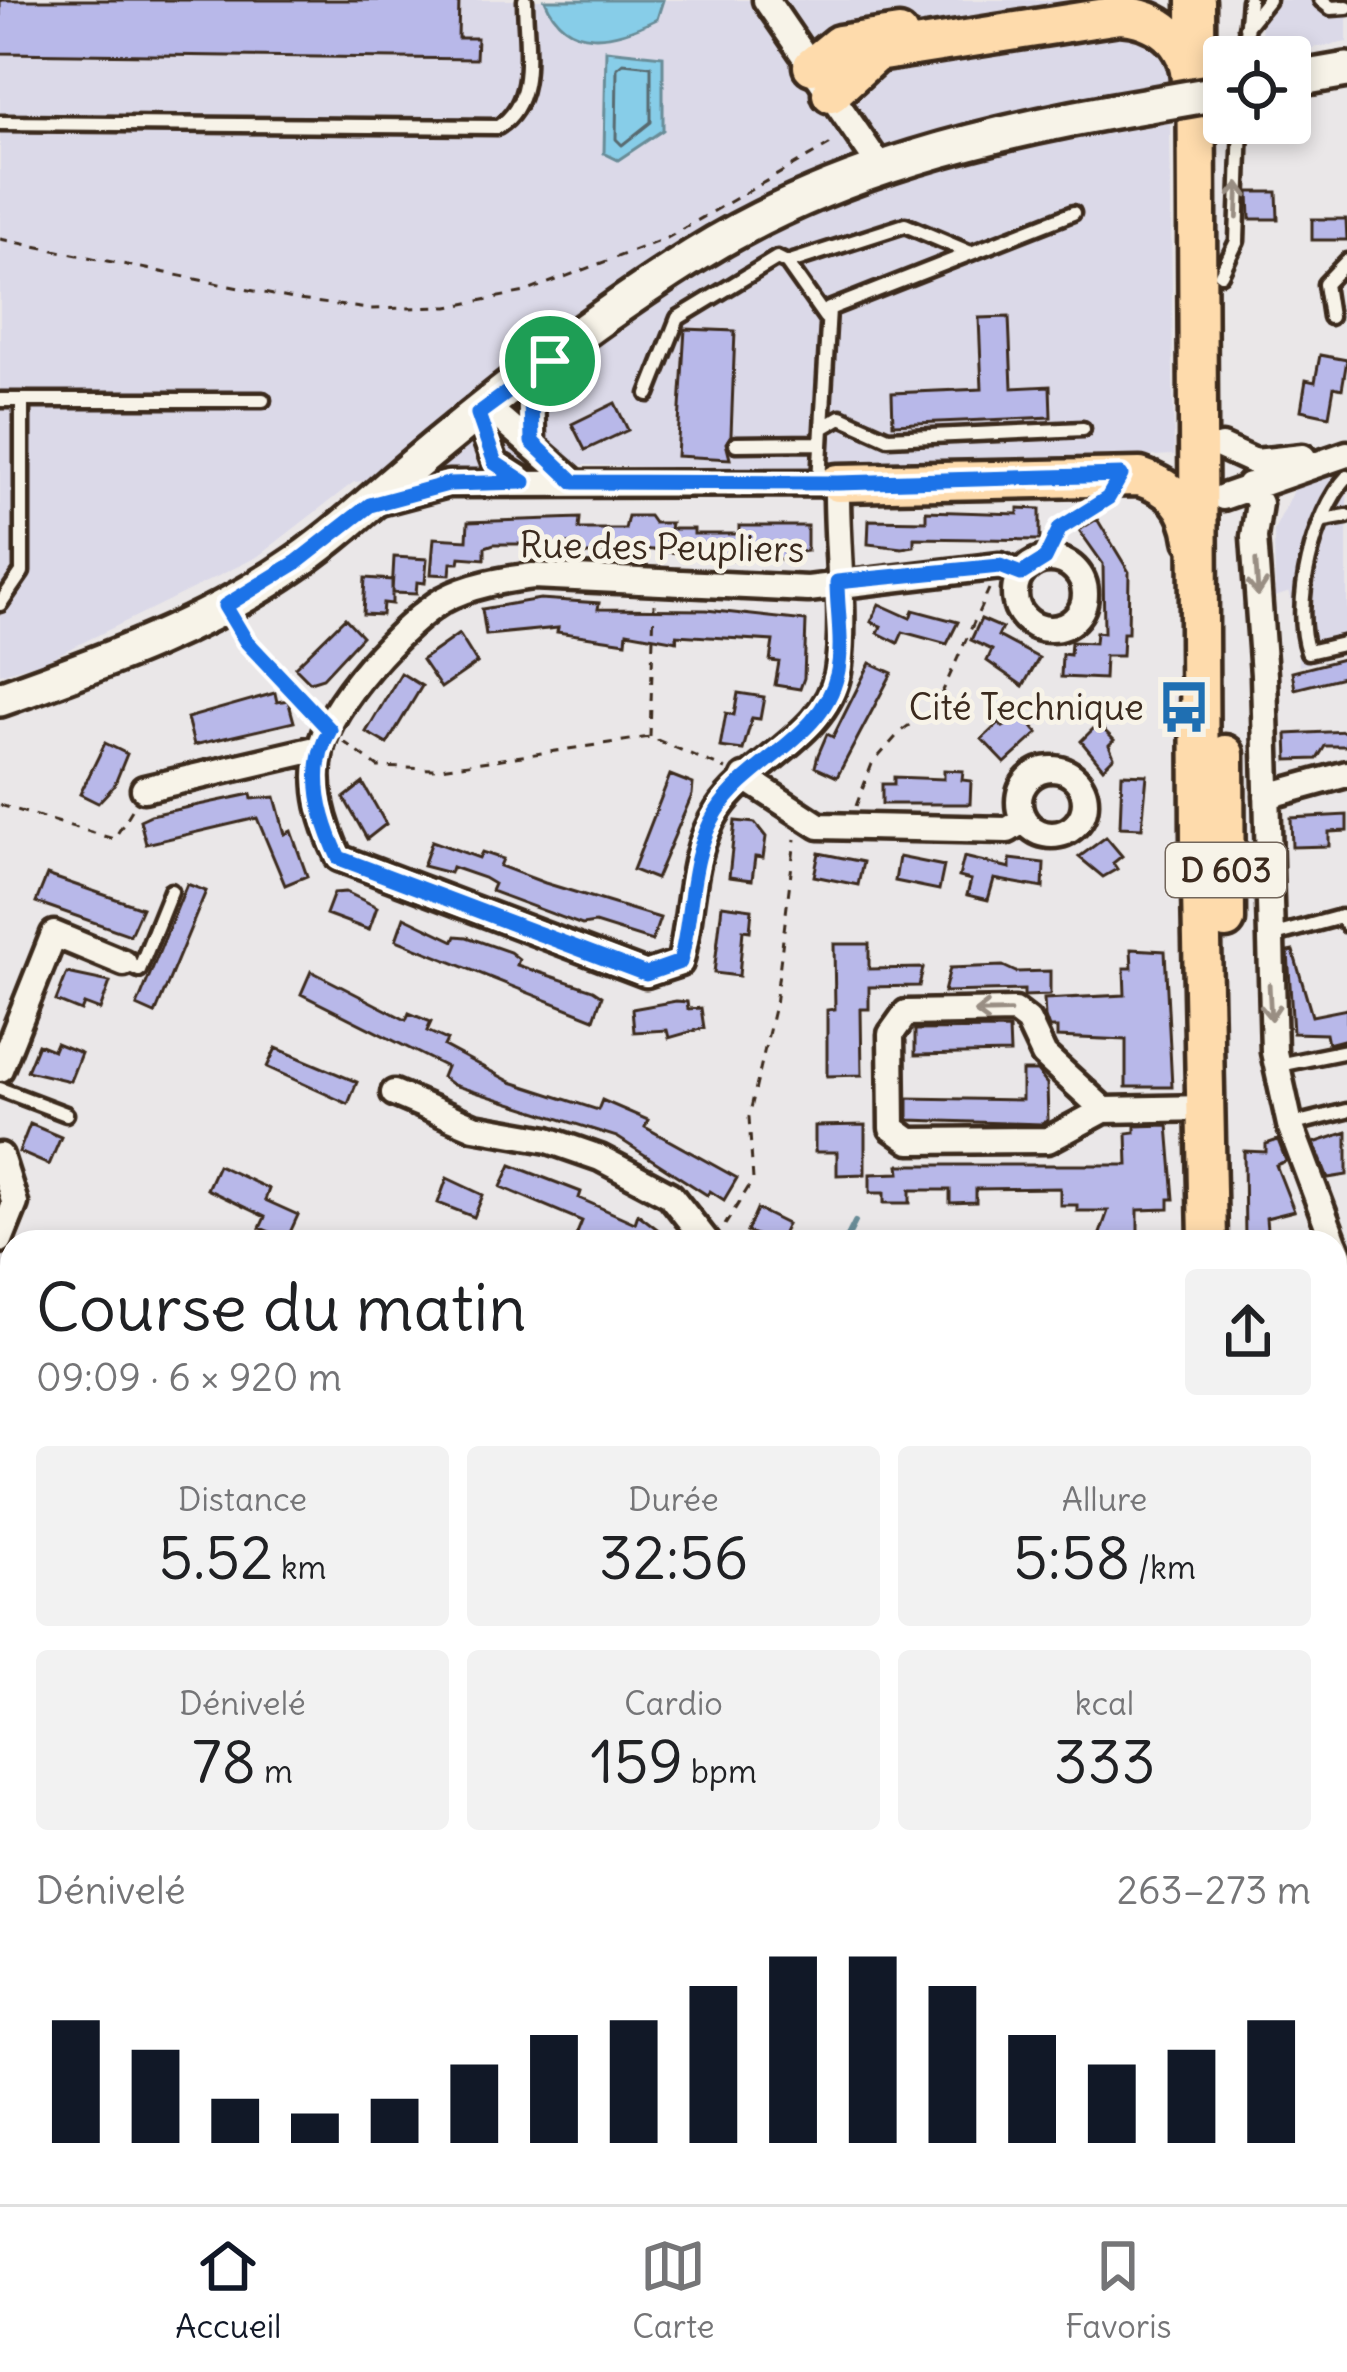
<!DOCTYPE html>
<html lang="fr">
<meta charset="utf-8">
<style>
:root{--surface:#fff;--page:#f2f2f2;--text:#202124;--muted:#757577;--line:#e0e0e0;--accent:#111827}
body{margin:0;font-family:Delius,sans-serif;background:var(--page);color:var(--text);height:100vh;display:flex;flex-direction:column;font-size:45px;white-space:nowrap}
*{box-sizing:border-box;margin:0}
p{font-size:39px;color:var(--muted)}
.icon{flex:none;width:66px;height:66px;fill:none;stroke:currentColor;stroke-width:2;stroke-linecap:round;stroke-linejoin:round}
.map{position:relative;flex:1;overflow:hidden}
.panel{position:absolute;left:0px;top:1230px;width:1347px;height:975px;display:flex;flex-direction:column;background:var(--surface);border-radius:36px 36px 0 0;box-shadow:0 6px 18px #0003}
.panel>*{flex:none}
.fabs{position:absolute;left:1203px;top:36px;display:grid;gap:24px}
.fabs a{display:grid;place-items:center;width:108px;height:108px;border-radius:12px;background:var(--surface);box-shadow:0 6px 18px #0003;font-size:60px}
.pin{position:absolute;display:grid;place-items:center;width:102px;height:102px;color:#fff;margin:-51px;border:6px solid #fff;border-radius:50%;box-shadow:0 3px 12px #0007}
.round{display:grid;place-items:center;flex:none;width:126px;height:126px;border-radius:12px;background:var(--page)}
.headline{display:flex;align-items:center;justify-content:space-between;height:204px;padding:0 36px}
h1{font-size:66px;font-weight:600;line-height:90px}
.metrics{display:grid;grid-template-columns:repeat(3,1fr);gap:18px;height:204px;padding:12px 36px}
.metrics div{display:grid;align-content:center;border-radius:12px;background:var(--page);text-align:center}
.metrics b{font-size:60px;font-weight:600}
.metrics small{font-size:33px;font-weight:400}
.metrics p{font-size:33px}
.chart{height:336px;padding:24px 36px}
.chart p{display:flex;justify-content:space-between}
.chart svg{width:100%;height:216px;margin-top:12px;stroke:var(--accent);stroke-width:6}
.tabs{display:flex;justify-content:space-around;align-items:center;height:168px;border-top:3px solid var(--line);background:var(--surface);font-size:33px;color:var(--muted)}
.tabs a{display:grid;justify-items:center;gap:6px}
.tabs .active{color:var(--accent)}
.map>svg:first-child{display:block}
.built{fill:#dbd9e8}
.green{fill:#adedb5;stroke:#748c6a;stroke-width:3}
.water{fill:#87cde8;stroke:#698c97;stroke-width:3}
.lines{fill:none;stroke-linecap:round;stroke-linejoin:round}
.shore{stroke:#596b6f;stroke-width:3}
.stream{stroke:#698c97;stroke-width:6}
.building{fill:#b8b8e9;stroke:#3b2a1e;stroke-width:3}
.lane-casing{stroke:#3b2a1e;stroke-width:21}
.street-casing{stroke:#3b2a1e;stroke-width:33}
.secondary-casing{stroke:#3b2a1e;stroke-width:42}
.primary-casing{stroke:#3b2a1e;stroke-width:45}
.path{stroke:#3b2a1e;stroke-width:3;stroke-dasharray:9 9;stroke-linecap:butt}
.lane{stroke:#f7f3e8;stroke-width:12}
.street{stroke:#f7f3e8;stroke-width:24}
.secondary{stroke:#f7f3e8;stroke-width:33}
.primary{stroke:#fedbac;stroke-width:36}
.secondary-bridge-casing{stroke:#3b2a1e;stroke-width:42;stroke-linecap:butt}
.secondary-bridge{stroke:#f7f3e8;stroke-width:33}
.oneway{stroke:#998e83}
.route-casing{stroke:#fff;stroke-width:24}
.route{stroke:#1a73e8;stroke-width:15}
.labels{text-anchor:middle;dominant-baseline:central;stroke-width:10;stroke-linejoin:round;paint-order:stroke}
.shield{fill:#f7f3e8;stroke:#73665b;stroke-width:3}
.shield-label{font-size:33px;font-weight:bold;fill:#3b2a1e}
.street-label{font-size:36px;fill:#3b2a1e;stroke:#f7f3e8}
.poi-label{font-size:36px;fill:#3b2a1e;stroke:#f7f3e8;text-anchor:end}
</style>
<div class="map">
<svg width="1347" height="2204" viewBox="0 0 1347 2204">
<rect width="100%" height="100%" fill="#eae7e8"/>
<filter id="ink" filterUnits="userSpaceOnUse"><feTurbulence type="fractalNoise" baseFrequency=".00833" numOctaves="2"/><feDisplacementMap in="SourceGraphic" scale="24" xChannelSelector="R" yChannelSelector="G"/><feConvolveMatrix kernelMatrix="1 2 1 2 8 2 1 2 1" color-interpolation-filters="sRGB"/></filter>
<g filter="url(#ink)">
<path class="built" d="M 0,0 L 1162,0 L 1169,51 L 1174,455 L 823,472 L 581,465 L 354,482 L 257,557 L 45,661 L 0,674 Z
M 1262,0 L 1347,0 L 1347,42 L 1261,57 Z
M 1347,466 L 1347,653 L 1299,666 L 1290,592 L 1275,597 L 1274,530 L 1298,482 Z
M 0,2132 L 12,2132 L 12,2193 L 458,2193 L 458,2204 L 0,2204 Z
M 1347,2191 L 1347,2204 L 903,2204 L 917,2193 Z"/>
<path class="green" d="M 1347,1630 L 1347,1884 L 1335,1882 L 1335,1639 Z"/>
<path class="water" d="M 545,0 L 663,0 L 657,19 C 615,40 566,52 545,0 Z
M 606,50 L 663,56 L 663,130 L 618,160 L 604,153 Z"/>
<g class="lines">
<path class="shore" d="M 623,63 L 651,66 L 651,122 L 622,145 L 616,139 L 617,68 Z"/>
<path class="stream" d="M 845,1242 L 855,1222"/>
</g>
<path class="building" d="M 0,0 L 459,0 L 458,38 L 477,38 L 476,59 L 0,53 Z
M 1249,192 L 1277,192 L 1278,219 L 1250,219 Z
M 1312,219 L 1346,219 L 1347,240 L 1312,240 Z
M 1009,317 L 1012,388 L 1050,386 L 1051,417 L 893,424 L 892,393 L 982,389 L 979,318 Z
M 685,329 L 735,331 L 731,435 L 726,443 L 730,459 L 677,456 Z
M 1320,355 L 1347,360 L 1342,389 L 1334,387 L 1329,416 L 1301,410 L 1306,380 L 1315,382 Z
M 615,403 L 628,430 L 585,450 L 572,424 Z
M 1018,508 L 1040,509 L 1040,540 L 914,538 L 914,546 L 902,548 L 868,544 L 869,520 L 926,521 L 926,511 L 1018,514 Z
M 628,516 L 649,516 L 654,523 L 671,523 L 670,529 L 694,529 L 694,534 L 739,534 L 739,526 L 807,526 L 807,551 L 785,554 L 785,559 L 728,559 L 636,548 L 580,555 L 580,544 L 494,544 L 485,547 L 485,559 L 460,557 L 459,563 L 451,563 L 450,575 L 431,574 L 434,538 L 467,540 L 468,522 L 580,518 L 579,529 L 625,529 Z
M 1097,519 L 1129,572 L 1128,633 L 1123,633 L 1122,656 L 1105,656 L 1104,679 L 1061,677 L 1062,654 L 1070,655 L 1071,642 L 1095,643 L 1096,632 L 1104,633 L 1103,564 L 1079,530 Z
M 394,557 L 427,559 L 425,583 L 417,582 L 416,594 L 392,593 Z
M 365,578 L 392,580 L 392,604 L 383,603 L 382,615 L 363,614 Z
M 540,599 L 599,603 L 598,609 L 706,610 L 806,621 L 804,678 L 800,689 L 775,685 L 779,662 L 770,661 L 773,641 L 677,635 L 677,641 L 627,632 L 626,642 L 557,632 L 558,628 L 486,635 L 482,609 Z
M 879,604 L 910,618 L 913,610 L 958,622 L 947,644 L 903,632 L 898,643 L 878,633 L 881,626 L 871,622 Z
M 345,618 L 362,636 L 323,678 L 310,682 L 295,667 Z
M 981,619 L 1002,628 L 998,636 L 1039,658 L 1023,686 L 987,661 L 992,650 L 971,640 Z
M 459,634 L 477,663 L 441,688 L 422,660 Z
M 1347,658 L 1347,676 L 1295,689 L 1292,672 Z
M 870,663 L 892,673 L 837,777 L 815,767 L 818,755 L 827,734 L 833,737 Z
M 401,673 L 422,686 L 387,744 L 366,732 Z
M 275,693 L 277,702 L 288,700 L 294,722 L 194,745 L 187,718 Z
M 738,693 L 764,697 L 760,719 L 752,718 L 743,750 L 720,747 L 726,713 L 734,715 Z
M 1022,715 L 1038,733 L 1005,763 L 982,739 L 999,723 L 1003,727 Z
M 1098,724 L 1114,740 L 1109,745 L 1114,757 L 1103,768 L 1081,741 Z
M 1347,731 L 1347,746 L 1325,746 L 1317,759 L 1288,760 L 1287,734 Z
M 105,743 L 127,754 L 114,786 L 98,803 L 80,794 Z
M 944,770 L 963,771 L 962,780 L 971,781 L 970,804 L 882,804 L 882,784 L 894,784 L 894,777 L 944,779 Z
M 1122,774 L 1147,775 L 1142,828 L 1120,827 Z
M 670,775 L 693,784 L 692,795 L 656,879 L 633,870 Z
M 363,783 L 386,824 L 367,839 L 344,798 Z
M 251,794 L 252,799 L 275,797 L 285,834 L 291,831 L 307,876 L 285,885 L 257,818 L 146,844 L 140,820 L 151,815 Z
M 1347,815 L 1347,831 L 1329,832 L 1329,846 L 1292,847 L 1291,818 Z
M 735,821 L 755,823 L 766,837 L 763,858 L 755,857 L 752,880 L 729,877 Z
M 1106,837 L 1122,856 L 1113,863 L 1117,869 L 1103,877 L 1079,857 Z
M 432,841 L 479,858 L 482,852 L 503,859 L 500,866 L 545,883 L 660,918 L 652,941 L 595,923 L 582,925 L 491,891 L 494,884 L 484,878 L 452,867 L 450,873 L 423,866 Z
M 819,853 L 863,862 L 858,885 L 814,876 Z
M 899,857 L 944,866 L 939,890 L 895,881 Z
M 964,857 L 1010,868 L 1010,859 L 1044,863 L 1043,888 L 994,879 L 988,900 L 967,895 L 971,880 L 959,877 Z
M 47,875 L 142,908 L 130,935 L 36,902 Z
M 187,884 L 206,891 L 155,1014 L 137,1006 Z
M 346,892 L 377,907 L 369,930 L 326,914 L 334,893 Z
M 722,905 L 752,909 L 750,931 L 743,930 L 739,976 L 714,973 Z
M 404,917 L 454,941 L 456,936 L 467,937 L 510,952 L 519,959 L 517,965 L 593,990 L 602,996 L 594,1019 L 396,940 Z
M 834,944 L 869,944 L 869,969 L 923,968 L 919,986 L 869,987 L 869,1009 L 861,1009 L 862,1075 L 827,1076 L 827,1010 L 835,1009 Z
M 1131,949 L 1165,951 L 1172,1087 L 1126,1087 L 1126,1040 L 1057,1037 L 1057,1028 L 1049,1028 L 1045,1017 L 1044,999 L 1125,995 L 1124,968 L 1132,968 Z
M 1293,951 L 1312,1016 L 1347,1009 L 1347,1039 L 1328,1044 L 1326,1034 L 1293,1033 L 1288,952 Z
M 1003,966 L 1016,972 L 1050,971 L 1050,995 L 1024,996 L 1024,990 L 944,992 L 950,968 Z
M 311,971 L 406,1020 L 409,1013 L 431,1022 L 427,1031 L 447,1040 L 444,1046 L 511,1082 L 598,1110 L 602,1100 L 648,1120 L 645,1127 L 737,1178 L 724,1200 L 710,1191 L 707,1195 L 617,1137 L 453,1085 L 442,1077 L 446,1067 L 301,994 Z
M 67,973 L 110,982 L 100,1010 L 84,1004 L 81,1011 L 56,1001 Z
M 676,1001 L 687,1002 L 688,1009 L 701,1008 L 704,1028 L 669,1038 L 667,1030 L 634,1032 L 632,1009 Z
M 1009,1029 L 1010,1053 L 915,1055 L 915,1030 Z
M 56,1043 L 81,1053 L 70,1081 L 27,1071 L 38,1044 L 53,1050 Z
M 276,1048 L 357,1082 L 348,1104 L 267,1067 Z
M 1022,1071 L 1037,1071 L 1047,1084 L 1048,1120 L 1042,1124 L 908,1120 L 908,1098 L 1022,1100 Z
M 30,1124 L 61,1137 L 49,1165 L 19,1152 Z
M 865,1125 L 865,1174 L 837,1175 L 837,1152 L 815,1152 L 815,1126 Z
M 1168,1125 L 1174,1199 L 1169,1199 L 1169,1209 L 1138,1210 L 1138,1242 L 1097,1242 L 1108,1211 L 1077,1211 L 1077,1205 L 1060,1205 L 1060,1188 L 976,1189 L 976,1202 L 950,1203 L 950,1190 L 910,1190 L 910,1203 L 884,1203 L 884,1193 L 870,1193 L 870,1174 L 900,1173 L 899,1165 L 1128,1165 L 1127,1133 L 1135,1132 L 1135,1126 Z
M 1347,1132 L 1347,1175 L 1328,1178 L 1314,1143 Z
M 1278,1140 L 1286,1161 L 1276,1165 L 1294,1211 L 1266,1218 L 1268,1242 L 1245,1242 L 1244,1151 L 1266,1152 L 1266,1144 Z
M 218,1165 L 269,1189 L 265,1200 L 298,1215 L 287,1239 L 260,1228 L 265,1217 L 207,1189 Z
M 511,1165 L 581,1192 L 579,1198 L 635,1223 L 638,1214 L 674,1242 L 591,1242 L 576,1236 L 582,1221 L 501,1187 Z
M 447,1178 L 483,1195 L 474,1217 L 438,1203 Z
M 757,1209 L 787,1224 L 779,1242 L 747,1232 Z"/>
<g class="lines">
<g class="lane-casing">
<path id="lane" d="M 1321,0 L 1331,8 L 1347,7
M 1246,27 L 1268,0
M 1244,57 L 1249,0
M 0,123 L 498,127 C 539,101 525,44 525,0
M 787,263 L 905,225 L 971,253
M 1221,274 L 1237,241 L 1241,123
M 1330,317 L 1325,284 L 1347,261
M 648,394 L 678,318 L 777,258 L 787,263 L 825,317
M 0,400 L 22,400 L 22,572 L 0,604
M 22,400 L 263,400
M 822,428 L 829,309 L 1073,213
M 736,444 L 819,443
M 1347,477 C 1314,512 1291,606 1308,652 L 1347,643
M 819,482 L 822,428 L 841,417 L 888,438 L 1083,429
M 1324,520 L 1347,516
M 1271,936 L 1341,917 L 1347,925
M 124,963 L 139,970 L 171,891
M 1278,1065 L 1347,1051
M 0,1089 L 66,1114
M 1290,1125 L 1347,1111"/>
</g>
<g class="street-casing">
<path id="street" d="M 766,0 L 881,168
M 532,442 L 531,394 L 547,366
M 1222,447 L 1255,462 L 1303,457
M 522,480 L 495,463 L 477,414 L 501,419 L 574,482
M 1249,485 L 1259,503 L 1254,537 L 1264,675 L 1274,1052 L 1290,1125 L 1334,1242
M 1223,497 L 1347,454
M 372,504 L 448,484 L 838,483 L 837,495 C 837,549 846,620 838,672 C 827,735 750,761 718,810 C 689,853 693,914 680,963 L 646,974 L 339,858 C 323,824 312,789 320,750 C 329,703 403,624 443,600 C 470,585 503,580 533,576 L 808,589 L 1000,566 L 1021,574
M1015 594a35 35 0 1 1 70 0a35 35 0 1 1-70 0Z
M1019 802a33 33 0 1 1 66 0a33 33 0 1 1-66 0Z
M 744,777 L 819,826 L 1008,830 L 1024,820
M 144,789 L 320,748
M 1267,796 L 1347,774
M 0,1069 L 54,934 L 124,963
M 394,1093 L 474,1127 L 548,1140 L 600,1158 L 670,1195 L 707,1242
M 1104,1110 L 1044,1055 L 1028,1021 L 1015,1011 L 906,1013 L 891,1034 L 892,1128 L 910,1141 L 1048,1140 L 1104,1110 L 1207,1108
M 0,1156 L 15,1203 L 0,1240
M 1335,1244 L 1347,1273
M 0,1327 L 12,1331
M 1335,1603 L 1347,1593
M 1335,1629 L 1347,1618
M 0,1980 L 12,1981
M 877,2204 L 887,2193"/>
</g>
<g class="secondary-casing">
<path id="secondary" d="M 1290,80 L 1347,70
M 0,699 C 104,662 206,626 297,562 C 334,536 368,505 402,475 C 493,398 592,320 694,256 C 831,170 991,131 1149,105
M 1335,2179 L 1347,2179"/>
</g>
<g class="primary-casing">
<path id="primary" d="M 1196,0 L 1200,840 L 1208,1242
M 812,66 L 839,44 L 899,35
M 831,94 L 876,53 L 1119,15 C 1158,17 1189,41 1190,82
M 838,483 L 1140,477 C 1172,488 1189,504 1194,539
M 1225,754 L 1226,920
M 1335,2103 L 1347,2108"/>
</g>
<path class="path" d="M 0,239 L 298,300 L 369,309 L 448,307 L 525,292 L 667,238 L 836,141
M 1045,559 L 1060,528 L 1095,506
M 238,628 L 312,710
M 650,737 L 654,604
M 344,742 L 378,767 L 434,769 L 650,737 L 726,769
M 0,805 L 114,839 L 132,810
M 856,806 L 872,764 L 901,731 L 936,706 L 989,589
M 725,1225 L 753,1180 L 749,1117 L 775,1005 L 795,839
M 0,1893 L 12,1898
M 1335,1970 L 1347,1975"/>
<use href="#lane" class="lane"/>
<use href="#street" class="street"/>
<use href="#secondary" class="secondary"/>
<use href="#primary" class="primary"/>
<g class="secondary-bridge-casing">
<path id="secondary-bridge" d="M 1149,105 L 1224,92"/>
</g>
<use href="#secondary-bridge" class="secondary-bridge"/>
</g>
<defs><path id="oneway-shaft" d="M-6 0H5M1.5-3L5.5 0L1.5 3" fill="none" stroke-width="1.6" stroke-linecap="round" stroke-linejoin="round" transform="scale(3)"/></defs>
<g class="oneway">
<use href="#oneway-shaft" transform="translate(1238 200) rotate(-88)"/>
<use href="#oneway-shaft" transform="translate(1257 578) rotate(86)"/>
<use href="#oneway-shaft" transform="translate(1270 1002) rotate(87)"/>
<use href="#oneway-shaft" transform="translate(992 1012) rotate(179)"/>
</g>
</g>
<g class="lines" filter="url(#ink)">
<g class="route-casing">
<path id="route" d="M 550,361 L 531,394 L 532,442 L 574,482 L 838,483 L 1121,475 L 1108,498 L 1060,528 L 1045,559 L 1021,574 L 1000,566 L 837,582 C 837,611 844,647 837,675 C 823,737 749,761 717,811 C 689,855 693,914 680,962 L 646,974 L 339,858 C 320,818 306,770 330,730 L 246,641 L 225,606 L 297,562 L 370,505 L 448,484 L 524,482 L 495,463 L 478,414 Z"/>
</g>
<use href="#route" class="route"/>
</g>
<defs>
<g id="bus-bare" transform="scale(4.14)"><path d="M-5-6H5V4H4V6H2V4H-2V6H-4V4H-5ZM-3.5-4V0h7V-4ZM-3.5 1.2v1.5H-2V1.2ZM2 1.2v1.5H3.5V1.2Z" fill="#1f6fb2" stroke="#f7f3e8" stroke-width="2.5" paint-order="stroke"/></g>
</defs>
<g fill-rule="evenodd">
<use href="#bus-bare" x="1184" y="707"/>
</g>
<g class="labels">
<rect class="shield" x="1166" y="843" width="120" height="54" rx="9"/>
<g class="shield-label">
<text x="1226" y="870">D 603</text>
</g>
<g class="street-label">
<text transform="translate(662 547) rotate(1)">Rue des Peupliers</text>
</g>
<g class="poi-label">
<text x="1144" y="707">Cité Technique</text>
</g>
</g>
</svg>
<div class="fabs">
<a><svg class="icon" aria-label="locate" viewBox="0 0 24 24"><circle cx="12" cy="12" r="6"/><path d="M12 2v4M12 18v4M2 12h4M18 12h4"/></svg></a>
</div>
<div class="pin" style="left:550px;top:361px;background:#1e9e55"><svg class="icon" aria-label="arrive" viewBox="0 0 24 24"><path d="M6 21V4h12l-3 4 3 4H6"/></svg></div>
<section class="panel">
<div class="headline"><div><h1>Course du matin</h1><p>09:09 · 6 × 920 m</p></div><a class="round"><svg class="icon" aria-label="share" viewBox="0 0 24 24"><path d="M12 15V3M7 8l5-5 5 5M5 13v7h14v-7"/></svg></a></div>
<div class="metrics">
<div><p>Distance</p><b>5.52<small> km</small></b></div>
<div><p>Durée</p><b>32:56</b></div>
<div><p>Allure</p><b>5:58<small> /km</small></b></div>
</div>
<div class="metrics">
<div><p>Dénivelé</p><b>78<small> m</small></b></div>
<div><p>Cardio</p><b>159<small> bpm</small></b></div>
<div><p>kcal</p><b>333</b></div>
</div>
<div class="chart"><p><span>Dénivelé</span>263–273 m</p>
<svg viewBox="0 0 160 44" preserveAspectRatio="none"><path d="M5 44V19M15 44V25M25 44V35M35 44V38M45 44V35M55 44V28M65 44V22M75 44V19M85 44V12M95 44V6M105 44V6M115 44V12M125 44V22M135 44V28M145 44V25M155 44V19"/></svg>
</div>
</section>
</div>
<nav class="tabs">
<a class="active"><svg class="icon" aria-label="home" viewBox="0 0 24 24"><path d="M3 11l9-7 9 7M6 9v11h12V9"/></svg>Accueil</a>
<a><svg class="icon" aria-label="map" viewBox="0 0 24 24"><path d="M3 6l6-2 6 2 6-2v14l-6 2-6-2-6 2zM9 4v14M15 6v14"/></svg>Carte</a>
<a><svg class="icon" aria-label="saved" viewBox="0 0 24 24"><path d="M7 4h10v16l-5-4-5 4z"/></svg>Favoris</a>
</nav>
